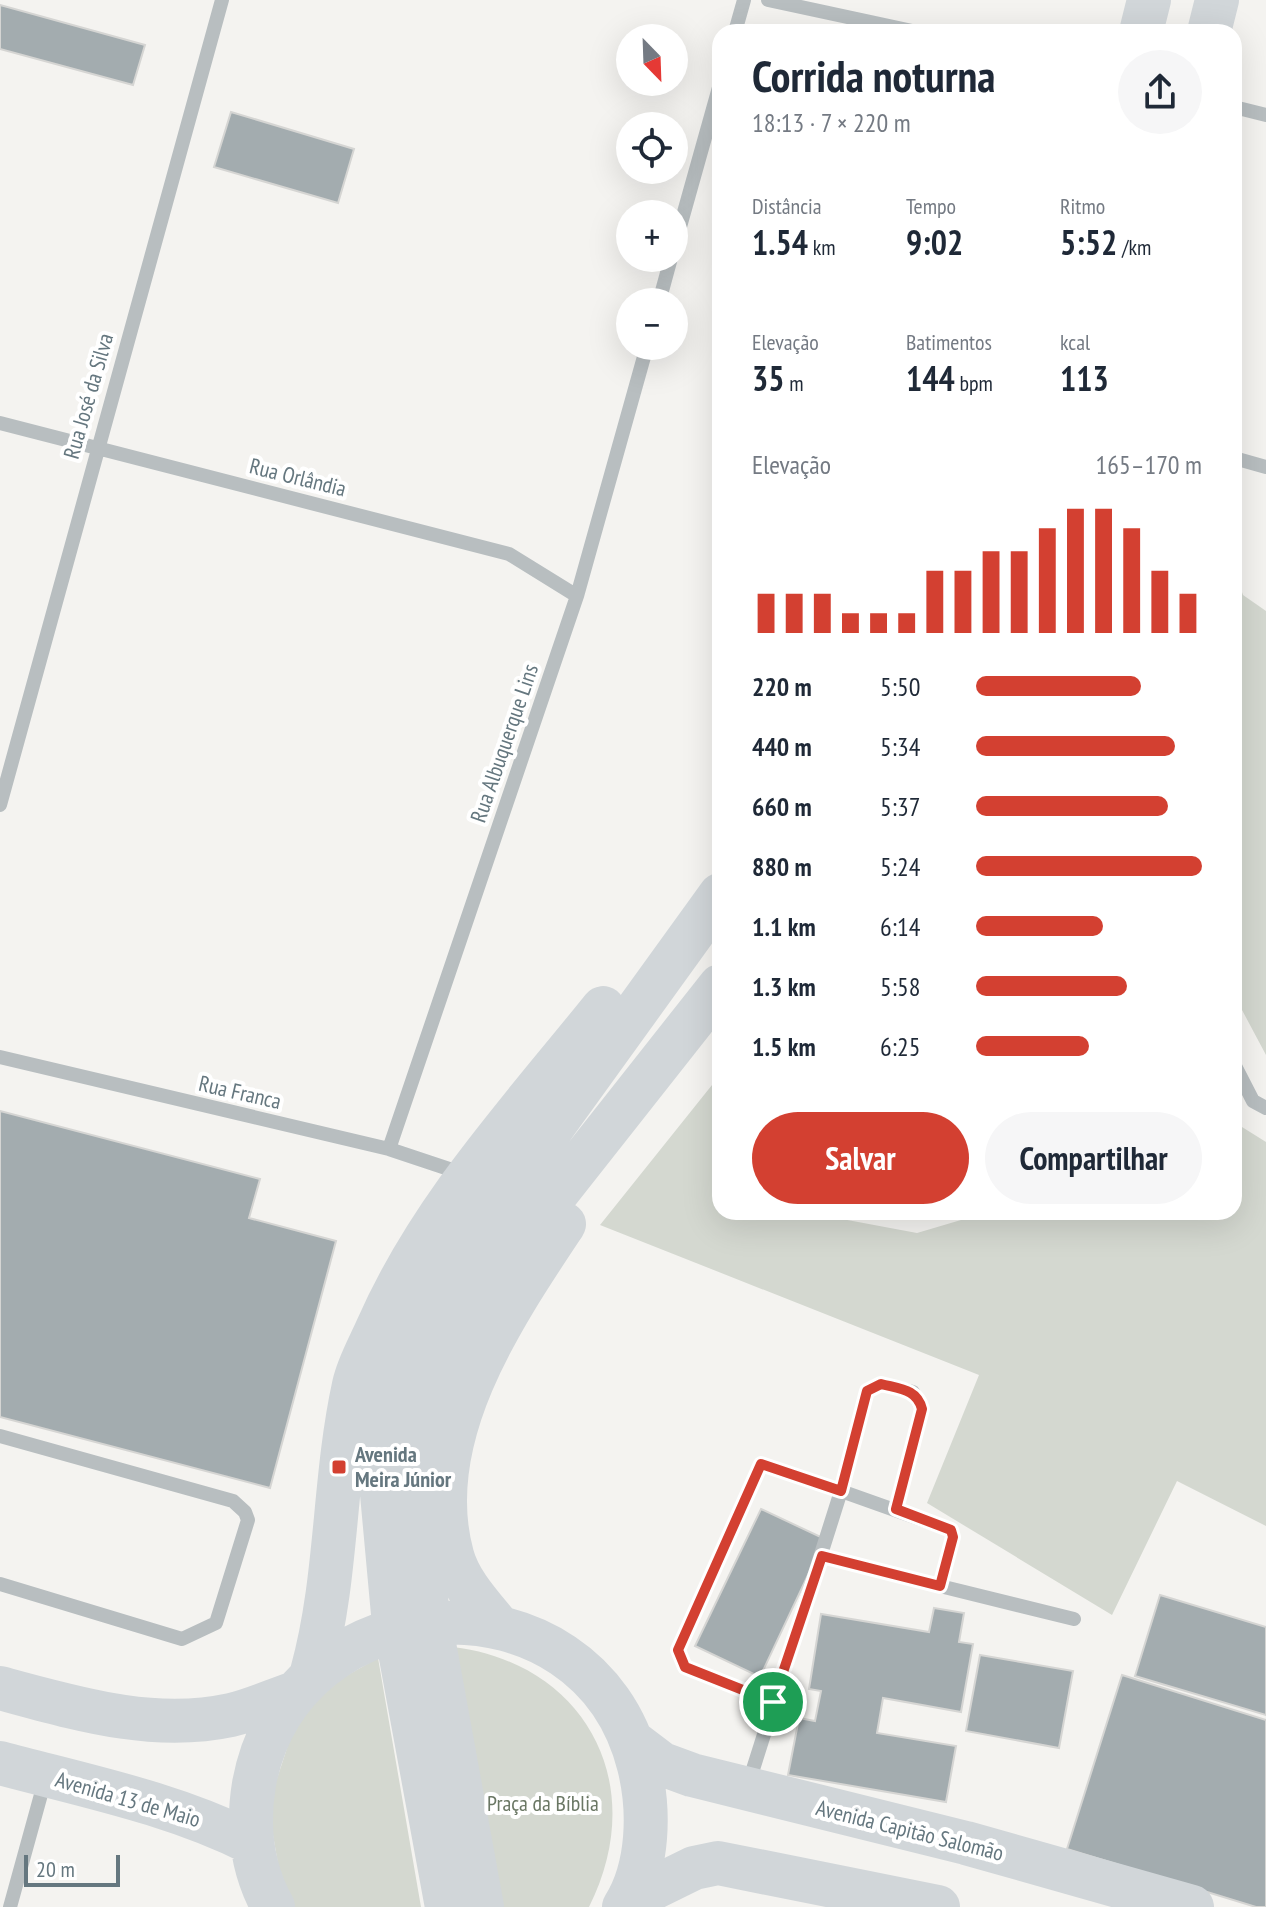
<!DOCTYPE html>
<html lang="pt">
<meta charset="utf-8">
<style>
:root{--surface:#fff;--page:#f6f6f7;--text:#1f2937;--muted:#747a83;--accent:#d34031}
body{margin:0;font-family:"PT Sans Narrow",sans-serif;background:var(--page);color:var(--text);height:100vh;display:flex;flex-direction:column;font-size:30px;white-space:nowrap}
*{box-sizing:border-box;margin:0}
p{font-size:26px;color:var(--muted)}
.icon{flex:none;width:44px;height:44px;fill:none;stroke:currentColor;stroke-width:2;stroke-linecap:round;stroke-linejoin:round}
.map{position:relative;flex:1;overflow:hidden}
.sheet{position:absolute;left:712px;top:24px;width:530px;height:1196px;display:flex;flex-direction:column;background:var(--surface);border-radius:24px;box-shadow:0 8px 32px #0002}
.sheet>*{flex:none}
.needle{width:52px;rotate:157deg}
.fabs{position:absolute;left:616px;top:24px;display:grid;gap:16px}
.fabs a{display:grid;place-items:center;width:72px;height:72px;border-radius:50%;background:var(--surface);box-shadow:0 8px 32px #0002;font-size:40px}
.scale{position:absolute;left:24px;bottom:20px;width:96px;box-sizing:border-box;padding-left:8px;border:4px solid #65777f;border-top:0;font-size:22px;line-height:28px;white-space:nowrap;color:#65777f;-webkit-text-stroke:6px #fff;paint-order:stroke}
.pin{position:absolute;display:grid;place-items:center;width:68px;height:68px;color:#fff;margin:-34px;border:4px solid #fff;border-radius:50%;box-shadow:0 2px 8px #0007}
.round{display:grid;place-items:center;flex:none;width:84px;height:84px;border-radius:42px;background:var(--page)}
.headline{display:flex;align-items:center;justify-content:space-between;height:136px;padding:0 40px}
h1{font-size:44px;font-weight:600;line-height:60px}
.stats{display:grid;grid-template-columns:repeat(3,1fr);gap:12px;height:136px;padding:8px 40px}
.stats div{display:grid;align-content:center}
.stats b{font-size:34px;font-weight:600}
.stats small{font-size:22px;font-weight:400}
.stats p{font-size:22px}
.chart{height:224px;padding:16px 40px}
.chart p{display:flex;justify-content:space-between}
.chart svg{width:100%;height:144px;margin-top:8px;stroke:var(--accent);stroke-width:6}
.primary-button{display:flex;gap:16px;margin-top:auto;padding:16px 40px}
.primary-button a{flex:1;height:92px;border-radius:48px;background:var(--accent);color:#fff;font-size:32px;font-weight:600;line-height:92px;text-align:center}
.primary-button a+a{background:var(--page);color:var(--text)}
ul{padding:0 40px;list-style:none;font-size:26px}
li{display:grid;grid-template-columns:128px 96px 1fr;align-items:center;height:60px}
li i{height:20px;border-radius:10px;background:var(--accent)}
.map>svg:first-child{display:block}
.green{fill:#d4d8d0}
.building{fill:#a3acaf;stroke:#d5d5d3;stroke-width:2}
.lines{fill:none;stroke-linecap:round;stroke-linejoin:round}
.minor{stroke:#b8bec0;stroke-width:14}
.major{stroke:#d1d6d9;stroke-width:44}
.route-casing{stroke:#fff;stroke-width:16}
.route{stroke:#d34031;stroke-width:10}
.poi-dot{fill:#d34031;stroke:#fff;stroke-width:3}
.labels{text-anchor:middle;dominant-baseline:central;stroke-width:8;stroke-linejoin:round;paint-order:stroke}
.street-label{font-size:22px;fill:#65777f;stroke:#fff}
.poi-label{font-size:22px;font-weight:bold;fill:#65777f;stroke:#fff;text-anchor:start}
.park-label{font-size:22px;fill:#6a7764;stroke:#fff}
</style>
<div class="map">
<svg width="1266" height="1907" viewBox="0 0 1266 1907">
<rect width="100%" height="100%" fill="#f4f3f0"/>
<path class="green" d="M 1234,568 L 1243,595 L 1266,611 L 1266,1055 L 1234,995 Z
M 720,1075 L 720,1212 L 839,1212 L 842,1219 L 917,1233 L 988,1212 L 1234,1212 L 1234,1122 L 1266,1142 L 1266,1526 L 1177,1481 L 1112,1615 L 927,1503 L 979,1375 L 600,1225 Z
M 444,1646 C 583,1658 652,1782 589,1907 L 491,1907 Z
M 378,1658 L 421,1907 L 293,1907 L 282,1887 L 268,1806 L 294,1727 L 330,1685 Z"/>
<path class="building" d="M 0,5 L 145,45 L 133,85 L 0,49 Z
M 231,112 L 354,149 L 338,203 L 214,167 Z
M 0,1111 L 260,1179 L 249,1218 L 336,1241 L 270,1488 L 0,1417 Z
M 761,1509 L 825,1539 L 760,1677 L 695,1646 Z
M 1160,1595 L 1266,1627 L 1266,1715 L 1135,1676 Z
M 934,1608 L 964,1613 L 959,1642 L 973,1644 L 961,1712 L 883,1698 L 877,1733 L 956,1746 L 946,1802 L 788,1775 L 799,1718 L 815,1721 L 821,1691 L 809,1689 L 821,1614 L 929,1632 Z
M 980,1655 L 1073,1671 L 1059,1748 L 966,1731 Z
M 1122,1675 L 1266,1720 L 1266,1907 L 1256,1907 L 1067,1849 Z"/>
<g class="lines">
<path class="minor" d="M 768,0 L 917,32
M 735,32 L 744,0
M 1234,107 L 1266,115
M 674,248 L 720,84
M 659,302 L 671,258
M 0,423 L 509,554 L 577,596
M 1234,458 L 1266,467
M 0,805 L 222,0
M 0,1057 L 389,1149 L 464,1174
M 1234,1064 L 1253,1101 L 1266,1108
M 389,1149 L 577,596 L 647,346
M 0,1436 L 233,1501 L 245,1512 L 248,1520 L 216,1623 L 182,1639 L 0,1584
M 822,1556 L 940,1586 L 953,1537 L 951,1530 L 841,1491 L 867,1391 L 881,1384 L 913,1392 L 922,1409 L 896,1509
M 940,1586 L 1074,1619
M 748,1785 L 841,1491 L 761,1464 L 678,1650 L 685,1667 L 773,1702
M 10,1907 L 45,1780"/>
<path class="major" d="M 1141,32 L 1149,0
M 1209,32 L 1217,0
M 498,1626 C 481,1605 459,1582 452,1555 C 420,1438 502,1317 564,1224
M 312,1672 C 338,1578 333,1481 354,1385 C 358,1366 369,1347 377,1329 C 429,1209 521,1110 603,1008
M 0,1688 C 75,1708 152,1732 231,1715 C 253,1710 274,1700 295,1693
M 633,1742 L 662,1764 L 692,1775 L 966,1843 L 1192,1907
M 0,1763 C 86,1786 172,1803 252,1843
M 629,1900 L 694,1868 L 718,1863 L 938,1907
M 273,1907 C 252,1869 247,1826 254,1784 C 292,1579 589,1565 639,1766 C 650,1810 649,1867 624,1907
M 447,1907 L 393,1614 L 380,1472 L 397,1382 L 419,1325 L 453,1265 L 720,895
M 482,1907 L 418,1556 L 416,1473 L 435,1396 L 452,1343 L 489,1279 L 720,986"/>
</g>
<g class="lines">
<g class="route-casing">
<path id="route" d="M 881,1384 C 900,1389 917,1389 922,1409 L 896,1509 L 951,1530 L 953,1537 L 940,1586 L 822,1556 L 773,1702 L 685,1667 L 678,1650 L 761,1464 L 841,1491 L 867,1391 Z"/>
</g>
<use href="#route" class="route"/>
</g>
<rect class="poi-dot" x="331" y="1459" width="16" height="16" rx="4"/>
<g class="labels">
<g class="street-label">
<text transform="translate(88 396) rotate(-74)">Rua José da Silva</text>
<text transform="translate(298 477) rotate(14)">Rua Orlândia</text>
<text transform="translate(504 743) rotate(-71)">Rua Albuquerque Lins</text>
<text transform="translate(240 1092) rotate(13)">Rua Franca</text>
<text transform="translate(128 1799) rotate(16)">Avenida 13 de Maio</text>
<text transform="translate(910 1830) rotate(14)">Avenida Capitão Salomão</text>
</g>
<g class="poi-label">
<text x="355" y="1454">Avenida<tspan x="355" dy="25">Meira Júnior</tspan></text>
</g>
<g class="park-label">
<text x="543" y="1803">Praça da Bíblia</text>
</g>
</g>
</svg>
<div class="fabs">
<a><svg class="needle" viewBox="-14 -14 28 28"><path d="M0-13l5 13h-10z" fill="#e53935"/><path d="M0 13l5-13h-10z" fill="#747a83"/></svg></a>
<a><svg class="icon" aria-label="locate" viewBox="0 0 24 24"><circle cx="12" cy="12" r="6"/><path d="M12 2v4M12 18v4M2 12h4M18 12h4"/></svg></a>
<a>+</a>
<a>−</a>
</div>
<div class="scale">20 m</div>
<div class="pin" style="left:773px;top:1702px;background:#1e9e55"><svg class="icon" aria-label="arrive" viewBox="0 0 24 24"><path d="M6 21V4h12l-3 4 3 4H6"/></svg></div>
<section class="sheet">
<div class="headline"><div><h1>Corrida noturna</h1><p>18:13 · 7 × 220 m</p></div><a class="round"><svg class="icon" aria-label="share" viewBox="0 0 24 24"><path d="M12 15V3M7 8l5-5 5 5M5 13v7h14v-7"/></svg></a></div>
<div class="stats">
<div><p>Distância</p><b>1.54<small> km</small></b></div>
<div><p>Tempo</p><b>9:02</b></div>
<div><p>Ritmo</p><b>5:52<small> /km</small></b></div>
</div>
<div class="stats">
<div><p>Elevação</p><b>35<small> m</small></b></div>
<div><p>Batimentos</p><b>144<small> bpm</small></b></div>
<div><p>kcal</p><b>113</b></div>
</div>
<div class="chart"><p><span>Elevação</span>165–170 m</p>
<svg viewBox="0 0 160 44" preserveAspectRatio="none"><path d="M5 44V32M15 44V32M25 44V32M35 44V38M45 44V38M55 44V38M65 44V25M75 44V25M85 44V19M95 44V19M105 44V12M115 44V6M125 44V6M135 44V12M145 44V25M155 44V32"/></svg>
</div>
<ul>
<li><b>220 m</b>5:50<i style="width:73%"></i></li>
<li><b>440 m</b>5:34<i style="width:88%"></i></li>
<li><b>660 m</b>5:37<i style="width:85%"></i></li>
<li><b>880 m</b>5:24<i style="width:100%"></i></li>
<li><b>1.1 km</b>6:14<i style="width:56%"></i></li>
<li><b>1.3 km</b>5:58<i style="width:67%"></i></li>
<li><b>1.5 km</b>6:25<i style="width:50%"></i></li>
</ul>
<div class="primary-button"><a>Salvar</a><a>Compartilhar</a></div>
</section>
</div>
